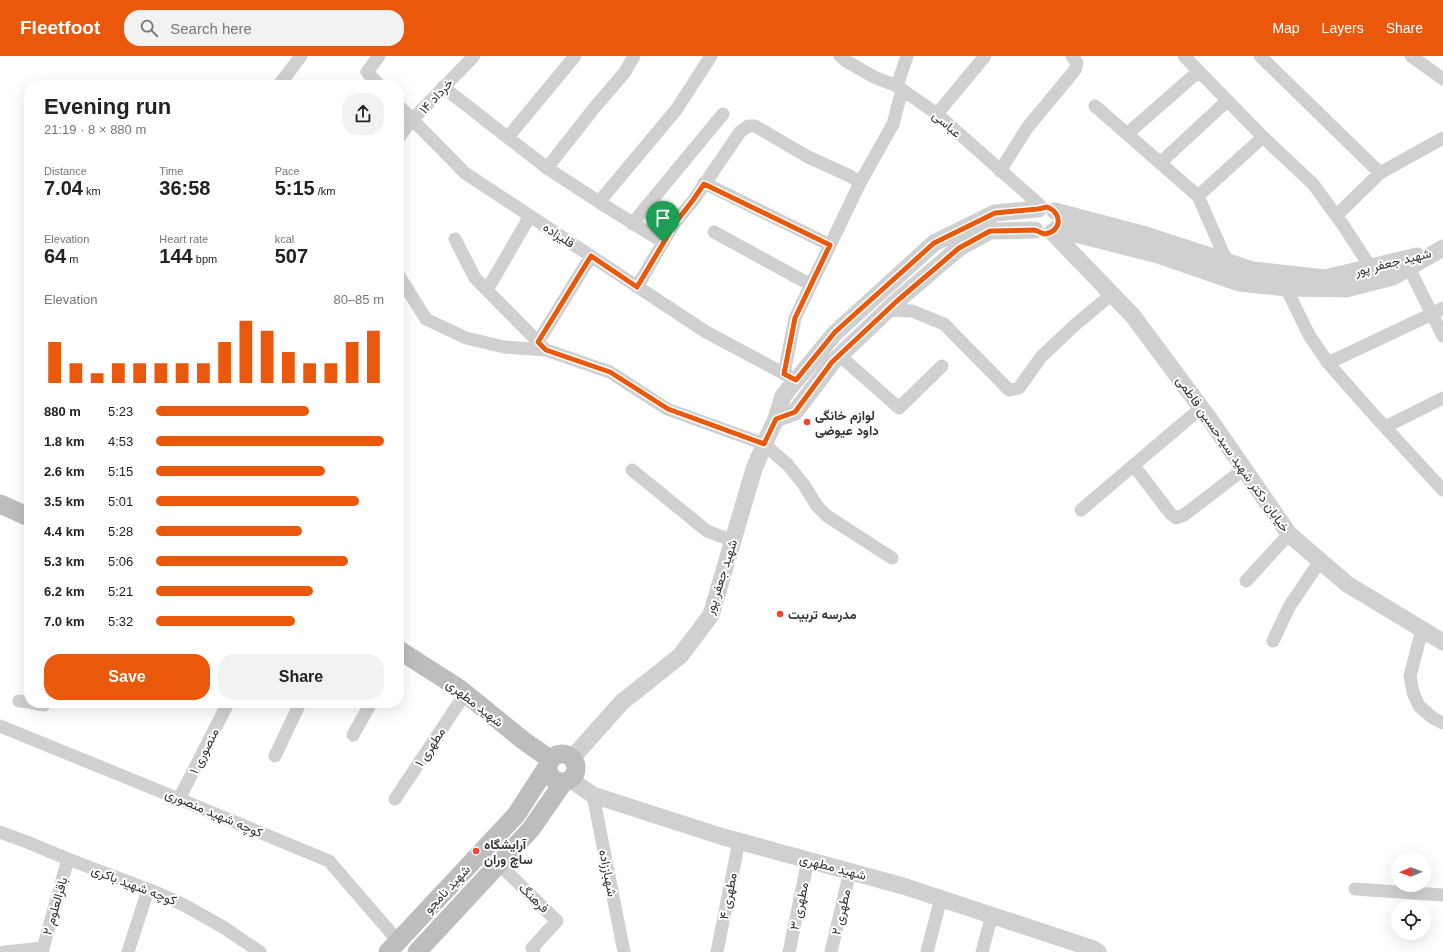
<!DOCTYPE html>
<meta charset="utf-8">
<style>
:root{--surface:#fff;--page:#f2f2f2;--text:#222;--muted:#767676;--accent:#ea580c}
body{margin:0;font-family:Arial,Vazirmatn,sans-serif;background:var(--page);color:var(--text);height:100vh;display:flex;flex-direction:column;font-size:15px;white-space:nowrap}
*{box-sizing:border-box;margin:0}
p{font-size:13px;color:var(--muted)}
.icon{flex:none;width:22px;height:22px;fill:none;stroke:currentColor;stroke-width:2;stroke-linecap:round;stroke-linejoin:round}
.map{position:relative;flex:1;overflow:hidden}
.sheet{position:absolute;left:24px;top:24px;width:380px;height:628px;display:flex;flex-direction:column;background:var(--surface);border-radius:16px;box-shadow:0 4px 16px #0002}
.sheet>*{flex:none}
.needle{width:26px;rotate:269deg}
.buttons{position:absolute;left:1391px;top:796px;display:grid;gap:8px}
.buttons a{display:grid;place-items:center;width:40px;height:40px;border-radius:50%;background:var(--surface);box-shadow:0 4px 16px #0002;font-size:20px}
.pin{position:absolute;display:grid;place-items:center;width:34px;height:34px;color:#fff;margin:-41px -17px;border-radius:50% 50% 50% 0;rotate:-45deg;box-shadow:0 0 4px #0007}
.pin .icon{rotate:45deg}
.round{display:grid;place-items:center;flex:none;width:42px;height:42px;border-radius:16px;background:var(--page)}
.headline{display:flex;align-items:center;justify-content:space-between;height:68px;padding:0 20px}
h1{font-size:22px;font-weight:700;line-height:30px}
.figures{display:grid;grid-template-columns:repeat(3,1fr);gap:6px;height:68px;padding:4px 20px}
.figures div{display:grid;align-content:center}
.figures b{font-size:20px;font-weight:700}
.figures small{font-size:11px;font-weight:400}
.figures p{font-size:11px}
.chart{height:112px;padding:8px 20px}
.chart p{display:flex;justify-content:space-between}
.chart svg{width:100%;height:72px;margin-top:4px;stroke:var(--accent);stroke-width:6}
.action{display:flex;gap:8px;margin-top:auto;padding:8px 20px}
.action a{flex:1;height:46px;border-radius:16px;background:var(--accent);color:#fff;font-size:16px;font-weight:700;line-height:46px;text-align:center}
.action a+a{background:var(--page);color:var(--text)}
ul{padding:0 20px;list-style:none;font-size:13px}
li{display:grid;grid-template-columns:64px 48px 1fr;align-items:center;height:30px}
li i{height:10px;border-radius:5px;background:var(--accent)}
header{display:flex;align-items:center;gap:24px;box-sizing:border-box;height:56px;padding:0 20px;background:var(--accent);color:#fff}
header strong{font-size:19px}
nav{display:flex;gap:22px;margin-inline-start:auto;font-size:14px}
.search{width:280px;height:36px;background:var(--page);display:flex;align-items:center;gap:10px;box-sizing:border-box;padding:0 14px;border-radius:16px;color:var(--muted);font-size:15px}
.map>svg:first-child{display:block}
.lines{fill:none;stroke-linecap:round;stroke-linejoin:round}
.minor{stroke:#d0d0d0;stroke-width:13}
.tertiary{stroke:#d0d0d0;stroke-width:17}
.secondary{stroke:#bdbdbd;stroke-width:19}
.route-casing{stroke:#fff;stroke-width:8}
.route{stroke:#ea580c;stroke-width:5}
.poi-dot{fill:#f4442b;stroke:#fff;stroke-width:1.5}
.labels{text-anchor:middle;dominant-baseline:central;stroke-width:4;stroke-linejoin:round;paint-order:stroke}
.street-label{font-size:13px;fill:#333;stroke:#fff}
.poi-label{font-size:13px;font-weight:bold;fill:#333;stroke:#fff;text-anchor:start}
</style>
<header>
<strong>Fleetfoot</strong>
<div class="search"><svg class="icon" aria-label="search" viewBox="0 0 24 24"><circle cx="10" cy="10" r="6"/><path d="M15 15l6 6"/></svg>Search here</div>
<nav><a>Map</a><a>Layers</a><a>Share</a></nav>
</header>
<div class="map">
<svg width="1443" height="896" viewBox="0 0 1443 896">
<rect width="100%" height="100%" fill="#fff"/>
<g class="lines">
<path class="minor" d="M 379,0 L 367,16 L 379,29
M 840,0 L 846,5 L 874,21 L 897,30 L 937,58 L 1042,151
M 1184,0 L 1263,81 L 1313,128 L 1343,169 L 1371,212
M 1260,0 L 1380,117
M 1411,0 L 1443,23
M 279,29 L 301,0
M 897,30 L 907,0
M 443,31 L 547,112 L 595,51 L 625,16 L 634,0
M 399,50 L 465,117 L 706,276 L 796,324
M 1095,50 L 1198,140 L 1227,206
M 937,58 L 985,0
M 1127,78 L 1199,15
M 399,81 L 412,64 L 474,0
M 508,81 L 575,0
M 1160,107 L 1227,45
M 547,112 L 599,146 L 663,186
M 1000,115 L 1027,72 L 1075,14 L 1077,7 L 1072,0
M 704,127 L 830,189
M 1198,140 L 1263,81
M 599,146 L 676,54 L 711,0
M 1336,160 L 1380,117 L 1443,82
M 632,168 L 723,58
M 714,176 L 811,229
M 455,183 L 475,222 L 546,294
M 1409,212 L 1432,258 L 1443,252
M 399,220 L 426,263 L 466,282 L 504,291 L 546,294 L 610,316 L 667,353 L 764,388 L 788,409 L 804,429 L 817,450 L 827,460 L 892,502
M 637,231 L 675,166 L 693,145 L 740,76 L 748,70 L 755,70 L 808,101 L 850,120 L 860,127
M 1286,232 L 1309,279 L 1328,307 L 1373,358 L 1443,434
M 487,234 L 530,160
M 887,254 L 912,255 L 944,268 L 1009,334 L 1019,332 L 1041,301 L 1076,268 L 1112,238
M 538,286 L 591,200
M 839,299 L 899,352 L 942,310
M 1328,307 L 1432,258 L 1443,280
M 784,318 L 795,262 L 860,127 L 893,68 L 902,34
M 1385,371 L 1443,342
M 1134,410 L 1170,457 L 1176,462 L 1184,459 L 1244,413
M 632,414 L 707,475 L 733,485
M 1081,454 L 1201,352
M 1246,525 L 1289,478
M 1422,574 L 1410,620 L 1413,636 L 1419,650 L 1433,662 L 1443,667
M 1273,585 L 1289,551 L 1320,505
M 19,645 L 29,646
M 32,647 L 44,649 L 45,647
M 0,670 L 179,743 L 329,805 L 398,885
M 353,679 L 371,647
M 275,700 L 300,647
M 593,739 L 624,896
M 179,743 L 228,647
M 395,743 L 465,638
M 0,776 L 27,786 L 68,803 L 155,836 L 184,849 L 223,871 L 260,896
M 499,808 L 557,865 L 532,892 L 534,896
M 1355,833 L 1443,839
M 4,896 L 43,892
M 42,896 L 68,803
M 128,896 L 148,834
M 717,896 L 739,785
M 789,896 L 808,804
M 831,896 L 850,815
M 927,896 L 941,842
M 982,896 L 992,859"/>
<path class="tertiary" d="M 1055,155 L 1146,179 L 1253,214 L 1325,222 L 1417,200
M 1056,173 L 1158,199 L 1239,227 L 1286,232 L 1346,233 L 1393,221 L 1443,192
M 1052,176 L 1133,260 L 1211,365 L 1289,478 L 1347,528 L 1443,586
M 776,363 L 795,356 L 833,306 L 897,245 L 959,192 L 990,175 L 1035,174
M 572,702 L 622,646 L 680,600 L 711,559 L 754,413 L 767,382 L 776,363 L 783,340 L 835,277 L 934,187 L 995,157 L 1038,153
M 571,724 L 593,739 L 720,780 L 903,830 L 1091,892 L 1098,896"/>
<path class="secondary" d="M 0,448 L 29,461
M 399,594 L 460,633 L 524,685 L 550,703
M548 712a14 14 0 1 1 28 0a14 14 0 1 1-28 0Z
M 388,896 L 516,759 L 547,711
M 417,896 L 531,773 L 563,727"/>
</g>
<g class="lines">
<g class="route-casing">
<path id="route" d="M 704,128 L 830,189 L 795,262 L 784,318 L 796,324 L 835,276 L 934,187 L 995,157 L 1038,153 L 1047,151 C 1063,157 1062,176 1044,178 L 1035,174 L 990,175 L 959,192 L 897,245 L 832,306 L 795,356 L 776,363 L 764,388 L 668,353 L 610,316 L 546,294 L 538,286 L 591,200 L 637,231 L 676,166 L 693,144 Z"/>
</g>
<use href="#route" class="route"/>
</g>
<g class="poi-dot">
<circle cx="807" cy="366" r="4"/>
<circle cx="780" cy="558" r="4"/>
<circle cx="476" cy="795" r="4"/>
</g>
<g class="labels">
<g class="street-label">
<text transform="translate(436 40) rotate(-47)">۱۴ خرداد</text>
<text transform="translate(947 68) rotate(41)">عباسی</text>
<text transform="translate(559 179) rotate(33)">قلیزاده</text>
<text transform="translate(1393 206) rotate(-14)">شهید جعفر پور</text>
<text transform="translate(1233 398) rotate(55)">خیابان دکتر شهید سیدحسین فاطمی</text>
<text transform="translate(721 521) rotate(-72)">شهید جعفر پور</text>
<text transform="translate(475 647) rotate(38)">شهید مطهری</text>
<text transform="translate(430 691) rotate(-57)">مطهری ۱</text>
<text transform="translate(204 695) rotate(-63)">منصوری ۱</text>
<text transform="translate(214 757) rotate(23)">کوچه شهید منصوری</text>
<text transform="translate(833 811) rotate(15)">شهید مطهری</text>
<text transform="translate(608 817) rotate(79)">شهباززاده</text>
<text transform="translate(134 829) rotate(21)">کوچه شهید باکری</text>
<text transform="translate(447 833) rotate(-47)">شهید نامجو</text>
<text transform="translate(728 840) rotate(-79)">مطهری ۴</text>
<text transform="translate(534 842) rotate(44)">فرهنگ</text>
<text transform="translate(55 850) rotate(-74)">باقرالعلوم ۲</text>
<text transform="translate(799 850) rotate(-78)">مطهری ۳</text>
<text transform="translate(841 856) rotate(-77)">مطهری ۲</text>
</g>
<g class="poi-label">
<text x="815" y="359">لوازم خانگی<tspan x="815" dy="15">داود عیوضی</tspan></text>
<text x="788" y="558">مدرسه تربیت</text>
<text x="484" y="788">آرایشگاه<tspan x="484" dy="15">ساچ وران</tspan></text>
</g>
</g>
</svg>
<div class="buttons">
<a><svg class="needle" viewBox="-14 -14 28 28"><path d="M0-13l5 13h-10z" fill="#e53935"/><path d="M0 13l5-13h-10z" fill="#767676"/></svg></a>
<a><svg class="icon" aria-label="locate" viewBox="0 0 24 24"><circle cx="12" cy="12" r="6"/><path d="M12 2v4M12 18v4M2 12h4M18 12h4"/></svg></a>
</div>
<div class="pin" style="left:663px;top:186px;background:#1e9e55"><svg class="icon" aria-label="arrive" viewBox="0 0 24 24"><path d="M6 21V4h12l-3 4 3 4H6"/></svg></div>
<section class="sheet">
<div class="headline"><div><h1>Evening run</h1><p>21:19 · 8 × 880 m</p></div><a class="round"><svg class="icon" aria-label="share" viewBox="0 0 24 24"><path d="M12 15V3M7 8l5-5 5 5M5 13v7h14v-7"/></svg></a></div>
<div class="figures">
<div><p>Distance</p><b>7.04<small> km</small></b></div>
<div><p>Time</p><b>36:58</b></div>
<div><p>Pace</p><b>5:15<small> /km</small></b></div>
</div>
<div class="figures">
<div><p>Elevation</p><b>64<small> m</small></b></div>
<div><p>Heart rate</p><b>144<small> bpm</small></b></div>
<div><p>kcal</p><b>507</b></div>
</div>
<div class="chart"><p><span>Elevation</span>80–85 m</p>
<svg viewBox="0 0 160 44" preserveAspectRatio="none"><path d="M5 44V19M15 44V32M25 44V38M35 44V32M45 44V32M55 44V32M65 44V32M75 44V32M85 44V19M95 44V6M105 44V12M115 44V25M125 44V32M135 44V32M145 44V19M155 44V12"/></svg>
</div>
<ul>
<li><b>880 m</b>5:23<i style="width:67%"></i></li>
<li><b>1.8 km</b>4:53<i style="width:100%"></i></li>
<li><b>2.6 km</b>5:15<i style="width:74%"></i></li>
<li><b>3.5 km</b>5:01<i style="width:89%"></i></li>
<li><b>4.4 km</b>5:28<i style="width:64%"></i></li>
<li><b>5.3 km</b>5:06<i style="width:84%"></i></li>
<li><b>6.2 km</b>5:21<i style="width:69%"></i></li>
<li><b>7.0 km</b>5:32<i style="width:61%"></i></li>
</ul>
<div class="action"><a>Save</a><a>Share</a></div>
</section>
</div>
